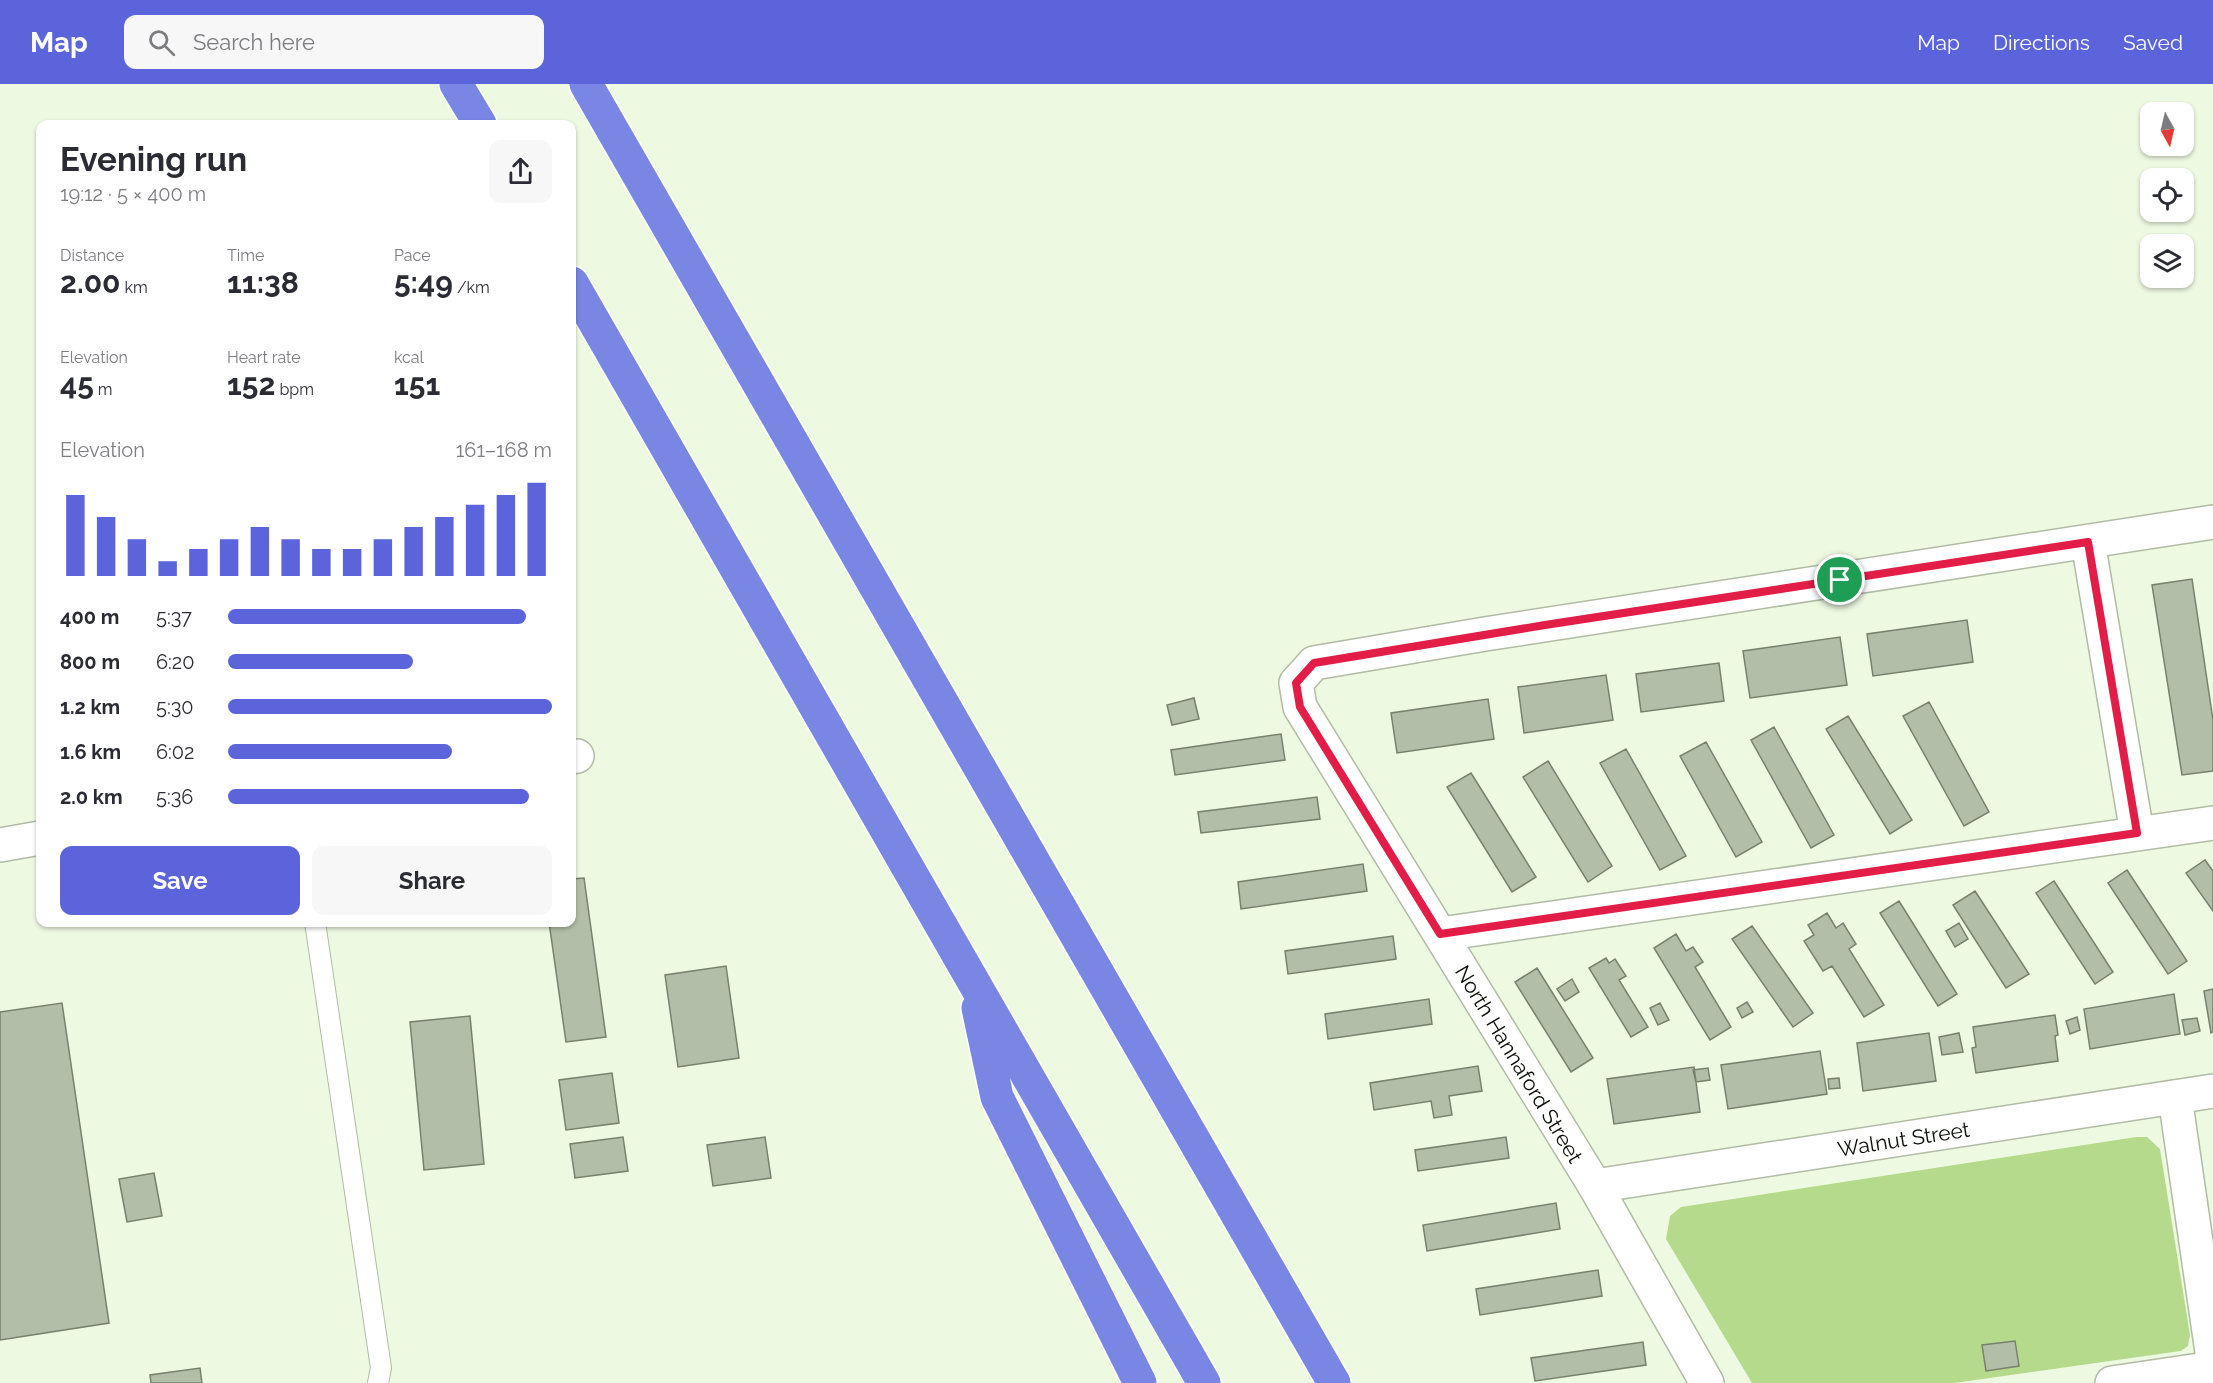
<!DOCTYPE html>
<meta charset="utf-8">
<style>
:root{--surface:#fff;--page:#f7f7f7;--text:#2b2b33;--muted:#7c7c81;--accent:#5b64db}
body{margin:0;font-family:Raleway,sans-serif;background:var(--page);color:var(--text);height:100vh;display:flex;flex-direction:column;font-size:22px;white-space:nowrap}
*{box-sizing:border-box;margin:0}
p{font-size:20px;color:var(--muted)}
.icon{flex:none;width:33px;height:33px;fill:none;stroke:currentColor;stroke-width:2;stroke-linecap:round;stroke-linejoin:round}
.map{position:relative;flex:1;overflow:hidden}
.side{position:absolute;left:36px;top:36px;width:540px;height:807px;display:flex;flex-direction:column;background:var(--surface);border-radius:12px;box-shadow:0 2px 4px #0004}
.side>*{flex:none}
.needle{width:39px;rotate:172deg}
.tools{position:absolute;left:2140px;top:18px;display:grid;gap:12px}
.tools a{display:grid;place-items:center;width:54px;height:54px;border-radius:12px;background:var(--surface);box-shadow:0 2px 4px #0004;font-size:30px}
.pin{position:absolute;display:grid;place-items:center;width:51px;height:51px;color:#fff;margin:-26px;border:3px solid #fff;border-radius:50%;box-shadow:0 2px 6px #0007}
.round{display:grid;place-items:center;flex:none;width:63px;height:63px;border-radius:12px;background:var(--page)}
.headline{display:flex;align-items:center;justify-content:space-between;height:102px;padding:0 24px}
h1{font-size:33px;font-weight:700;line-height:45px}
.metrics{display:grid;grid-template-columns:repeat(3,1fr);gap:9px;height:102px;padding:6px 24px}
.metrics div{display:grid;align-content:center}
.metrics b{font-size:30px;font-weight:700}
.metrics small{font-size:16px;font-weight:400}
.metrics p{font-size:16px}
.chart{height:168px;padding:12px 24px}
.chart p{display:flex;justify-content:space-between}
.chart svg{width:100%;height:108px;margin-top:6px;stroke:var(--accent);stroke-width:6}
.action{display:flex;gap:12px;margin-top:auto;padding:12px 24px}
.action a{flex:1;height:69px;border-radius:12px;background:var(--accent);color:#fff;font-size:24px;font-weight:700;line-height:69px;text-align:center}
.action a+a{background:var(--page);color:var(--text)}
ul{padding:0 24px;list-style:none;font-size:20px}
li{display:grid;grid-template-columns:96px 72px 1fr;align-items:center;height:45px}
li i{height:15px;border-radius:8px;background:var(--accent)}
header{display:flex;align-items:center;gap:36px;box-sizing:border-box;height:84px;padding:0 30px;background:var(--accent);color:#fff}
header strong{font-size:28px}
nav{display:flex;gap:33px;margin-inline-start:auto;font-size:21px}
.search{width:420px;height:54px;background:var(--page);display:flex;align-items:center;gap:15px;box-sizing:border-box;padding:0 21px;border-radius:12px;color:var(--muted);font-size:22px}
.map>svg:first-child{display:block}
.green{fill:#b6da8c}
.building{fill:#b3bea8;stroke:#77816c;stroke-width:1.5}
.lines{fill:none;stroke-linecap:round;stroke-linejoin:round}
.lane-casing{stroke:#b1bba5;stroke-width:22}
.street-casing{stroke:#b1bba5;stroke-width:36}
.highway-casing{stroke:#fff;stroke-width:36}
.lane{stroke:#fff;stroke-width:20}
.street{stroke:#fff;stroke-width:33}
.highway{stroke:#7986e4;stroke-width:33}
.route-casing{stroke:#fff;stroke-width:12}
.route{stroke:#e11d48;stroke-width:8}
.labels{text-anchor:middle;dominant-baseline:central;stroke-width:4.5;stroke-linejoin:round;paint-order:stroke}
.street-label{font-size:21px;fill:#090d06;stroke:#fff}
</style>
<header>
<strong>Map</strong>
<div class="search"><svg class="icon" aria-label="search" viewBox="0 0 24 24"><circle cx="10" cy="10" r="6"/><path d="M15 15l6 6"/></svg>Search here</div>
<nav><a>Map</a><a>Directions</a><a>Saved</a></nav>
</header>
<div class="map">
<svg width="2213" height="1299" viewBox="0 0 2213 1299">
<rect width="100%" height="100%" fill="#eef9e2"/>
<path class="green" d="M 2136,1053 L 2147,1053 L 2160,1065 L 2190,1251 L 2188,1262 L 2181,1267 L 1954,1299 L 1752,1299 L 1666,1155 L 1670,1132 L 1681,1123 Z"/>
<path class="building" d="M 2192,495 L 2213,636 L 2213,687 L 2182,691 L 2152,501 Z
M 1967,536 L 1973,578 L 1873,592 L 1867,550 Z
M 1840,553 L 1847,601 L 1750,614 L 1743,567 Z
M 1719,579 L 1724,617 L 1641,628 L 1636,590 Z
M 1606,591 L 1613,636 L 1524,649 L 1518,603 Z
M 1194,614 L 1199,635 L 1172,641 L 1167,621 Z
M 1488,615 L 1494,655 L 1397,669 L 1391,629 Z
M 1929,618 L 1989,728 L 1964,742 L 1903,632 Z
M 1848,632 L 1912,736 L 1890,750 L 1826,645 Z
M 1774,643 L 1834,751 L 1811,764 L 1751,656 Z
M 1281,650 L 1285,676 L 1175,691 L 1171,666 Z
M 1706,658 L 1762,758 L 1736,773 L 1680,672 Z
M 1626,665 L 1686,772 L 1660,786 L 1600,679 Z
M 1548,677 L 1612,782 L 1588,798 L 1523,693 Z
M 1471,689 L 1536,793 L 1512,808 L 1447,703 Z
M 1317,713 L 1320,735 L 1201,749 L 1198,728 Z
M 2205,776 L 2213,787 L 2213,827 L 2186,789 Z
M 1363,780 L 1367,807 L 1241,825 L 1238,798 Z
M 2127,786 L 2187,877 L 2168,890 L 2108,799 Z
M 584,794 L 606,953 L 566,958 L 549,838 L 572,838 L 572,795 Z
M 2054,797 L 2113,888 L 2095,900 L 2036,809 Z
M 1975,807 L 2029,890 L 2006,904 L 1953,821 Z
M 1899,817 L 1957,910 L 1938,922 L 1880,829 Z
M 1827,829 L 1836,844 L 1843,839 L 1856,860 L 1849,865 L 1884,921 L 1864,933 L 1832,882 L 1823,887 L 1804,857 L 1814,851 L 1808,841 Z
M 1959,839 L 1968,855 L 1955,863 L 1946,847 Z
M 1752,842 L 1813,929 L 1793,943 L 1732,855 Z
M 1676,850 L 1686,867 L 1693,863 L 1703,878 L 1695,883 L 1731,943 L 1710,956 L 1654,864 Z
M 1393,852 L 1396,875 L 1288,890 L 1285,867 Z
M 1606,874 L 1609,879 L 1615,875 L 1626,892 L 1619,896 L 1648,943 L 1631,953 L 1589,884 Z
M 726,882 L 739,974 L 678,983 L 665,891 Z
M 1537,884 L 1593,974 L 1571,988 L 1515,898 Z
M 1572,895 L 1579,908 L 1565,917 L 1557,905 Z
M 2213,905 L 2213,948 L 2211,949 L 2204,907 Z
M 2174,910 L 2180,950 L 2090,965 L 2084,925 Z
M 1429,915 L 1432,940 L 1328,955 L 1325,930 Z
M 1747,918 L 1753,928 L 1742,934 L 1737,924 Z
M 62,919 L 109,1239 L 0,1256 L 0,928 Z
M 1660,919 L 1669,936 L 1658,941 L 1650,924 Z
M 2055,931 L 2058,951 L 2055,952 L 2058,977 L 1976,989 L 1972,964 L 1976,963 L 1973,943 Z
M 470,932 L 484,1080 L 424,1086 L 410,938 Z
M 2077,933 L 2080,946 L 2070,950 L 2066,937 Z
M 2197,934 L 2200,947 L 2185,951 L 2182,936 Z
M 1929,949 L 1936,997 L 1863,1007 L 1857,959 Z
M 1959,949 L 1963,968 L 1942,971 L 1939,953 Z
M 1820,967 L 1827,1010 L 1728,1025 L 1721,981 Z
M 1478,982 L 1482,1007 L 1449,1012 L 1452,1031 L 1434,1034 L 1431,1017 L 1374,1026 L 1370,999 Z
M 1694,983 L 1700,1028 L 1614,1040 L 1607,995 Z
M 1708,984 L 1710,996 L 1696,998 L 1693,986 Z
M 612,989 L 619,1039 L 566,1046 L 559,996 Z
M 1839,994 L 1840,1004 L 1829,1005 L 1828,995 Z
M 623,1053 L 628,1087 L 575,1094 L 570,1060 Z
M 765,1053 L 771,1094 L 713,1102 L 707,1061 Z
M 1506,1053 L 1509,1074 L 1418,1087 L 1415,1066 Z
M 154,1089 L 162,1132 L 127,1138 L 119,1095 Z
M 1556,1119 L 1560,1145 L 1427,1167 L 1423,1141 Z
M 1598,1186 L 1602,1212 L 1480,1231 L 1476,1205 Z
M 2015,1257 L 2019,1282 L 1986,1287 L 1982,1261 Z
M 1643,1258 L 1646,1281 L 1535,1297 L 1531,1274 Z
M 200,1284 L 202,1299 L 151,1299 L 150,1291 Z"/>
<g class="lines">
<g class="lane-casing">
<path id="lane" d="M 315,838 L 381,1284 L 378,1299"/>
</g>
<g class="street-casing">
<g id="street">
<path d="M 2088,458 L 2137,749"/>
<path d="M 572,673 L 577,672"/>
<path d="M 0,761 L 40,754"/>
<path d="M 1441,850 L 2213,739"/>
<path d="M 2175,1013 L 2213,1275"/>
<path id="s1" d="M 1595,1102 L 2213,1007"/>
<path d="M 1707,1299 L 1595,1102 L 1300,623 L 1296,599 L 1314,579 L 1485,550 L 2213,438"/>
<path d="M 2112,1299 L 2213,1284"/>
</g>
</g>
<g class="highway-casing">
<path id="highway" d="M 456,0 L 480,40
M 586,0 L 1334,1299
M 572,199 L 1204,1299
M 978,924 L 997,1013 L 1140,1299"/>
</g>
<use href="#lane" class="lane"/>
<use href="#street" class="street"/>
<use href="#highway" class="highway"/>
</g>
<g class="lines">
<g class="route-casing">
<path id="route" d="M 2088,458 L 2137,749 L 1440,850 L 1300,623 L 1296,599 L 1314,579 L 1545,541 Z"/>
</g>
<use href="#route" class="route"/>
</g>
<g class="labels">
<g class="street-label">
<text transform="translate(1519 980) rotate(59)">North Hannaford Street</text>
<text stroke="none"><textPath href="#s1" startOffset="312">Walnut Street</textPath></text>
</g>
</g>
</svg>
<div class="tools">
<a><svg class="needle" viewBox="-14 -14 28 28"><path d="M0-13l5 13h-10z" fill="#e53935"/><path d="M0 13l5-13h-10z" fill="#7c7c81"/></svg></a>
<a><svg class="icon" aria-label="locate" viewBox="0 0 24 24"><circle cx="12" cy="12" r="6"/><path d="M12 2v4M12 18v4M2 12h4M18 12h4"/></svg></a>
<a><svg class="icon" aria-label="layers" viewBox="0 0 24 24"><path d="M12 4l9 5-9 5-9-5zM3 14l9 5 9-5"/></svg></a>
</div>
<div class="pin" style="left:1840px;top:496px;background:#1e9e55"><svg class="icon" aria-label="arrive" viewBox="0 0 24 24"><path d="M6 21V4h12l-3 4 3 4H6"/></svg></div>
<section class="side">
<div class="headline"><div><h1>Evening run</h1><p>19:12 · 5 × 400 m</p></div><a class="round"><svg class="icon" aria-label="share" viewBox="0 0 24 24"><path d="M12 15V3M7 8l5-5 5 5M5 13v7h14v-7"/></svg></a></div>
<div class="metrics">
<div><p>Distance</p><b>2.00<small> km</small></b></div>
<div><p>Time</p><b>11:38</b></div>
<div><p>Pace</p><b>5:49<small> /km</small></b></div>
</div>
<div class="metrics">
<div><p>Elevation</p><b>45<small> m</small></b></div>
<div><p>Heart rate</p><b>152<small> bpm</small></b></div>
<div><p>kcal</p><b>151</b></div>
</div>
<div class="chart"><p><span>Elevation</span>161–168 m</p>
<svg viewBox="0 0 160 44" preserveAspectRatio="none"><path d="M5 44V11M15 44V20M25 44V29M35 44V38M45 44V33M55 44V29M65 44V24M75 44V29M85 44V33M95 44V33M105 44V29M115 44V24M125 44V20M135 44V15M145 44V11M155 44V6"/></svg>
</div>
<ul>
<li><b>400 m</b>5:37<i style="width:92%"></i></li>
<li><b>800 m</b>6:20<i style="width:57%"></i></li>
<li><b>1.2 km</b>5:30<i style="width:100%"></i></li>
<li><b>1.6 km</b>6:02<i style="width:69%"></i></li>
<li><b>2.0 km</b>5:36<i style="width:93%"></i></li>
</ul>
<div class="action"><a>Save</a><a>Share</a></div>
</section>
</div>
